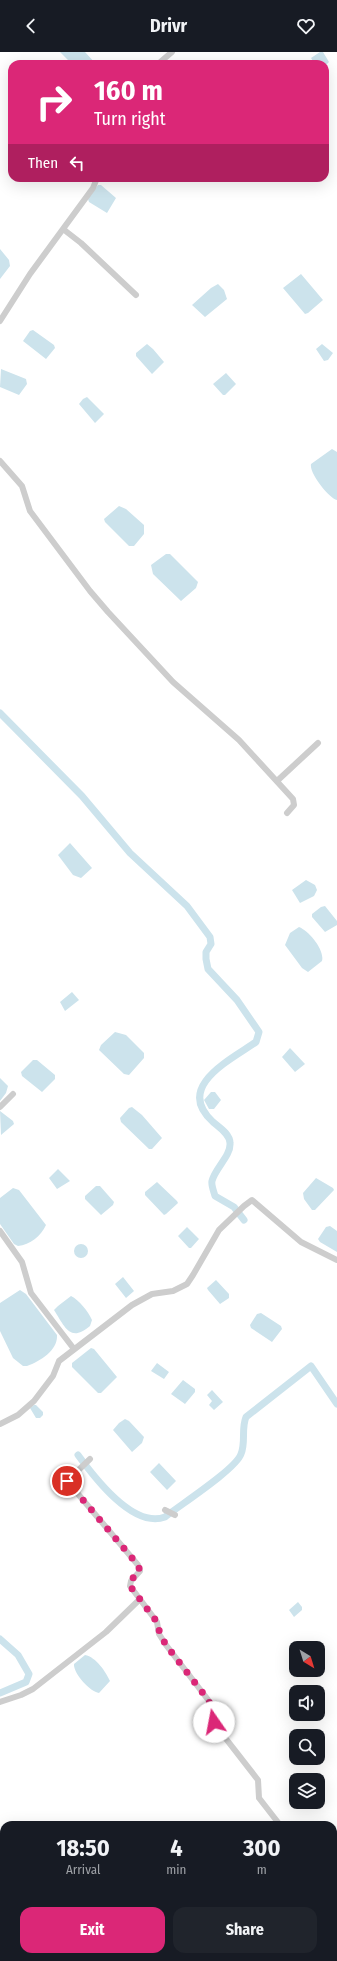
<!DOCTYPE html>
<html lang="en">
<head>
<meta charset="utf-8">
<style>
  body { margin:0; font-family:"Fira Sans Condensed",sans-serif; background:#20242c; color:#f1f3f6; height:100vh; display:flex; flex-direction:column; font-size:15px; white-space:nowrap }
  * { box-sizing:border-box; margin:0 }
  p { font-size:13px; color:#9ea1a6 }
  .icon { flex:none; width:22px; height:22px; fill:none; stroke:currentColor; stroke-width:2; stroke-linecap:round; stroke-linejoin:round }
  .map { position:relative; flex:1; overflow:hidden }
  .sheet { position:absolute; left:0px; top:1769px; width:337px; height:140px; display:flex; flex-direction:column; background:#171b24; border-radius:12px 12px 0 0; box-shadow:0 4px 16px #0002 }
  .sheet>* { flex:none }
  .banner { position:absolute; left:8px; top:8px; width:321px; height:122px; border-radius:12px; box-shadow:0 4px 16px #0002; background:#db2777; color:#fff; overflow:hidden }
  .needle { width:26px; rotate:142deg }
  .controls { position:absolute; left:289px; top:1589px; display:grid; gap:8px }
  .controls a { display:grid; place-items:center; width:36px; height:36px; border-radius:8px; background:#171b24; box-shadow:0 4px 16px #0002; font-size:20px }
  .pin { position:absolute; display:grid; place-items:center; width:34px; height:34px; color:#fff; margin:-17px; border:2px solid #fff; border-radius:50%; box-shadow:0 1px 4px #0007 }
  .me { position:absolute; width:44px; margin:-22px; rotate:348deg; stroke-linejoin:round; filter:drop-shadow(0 0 3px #0008) }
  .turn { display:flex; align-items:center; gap:14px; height:84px; padding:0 20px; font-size:18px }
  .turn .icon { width:52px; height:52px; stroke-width:2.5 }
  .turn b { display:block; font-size:28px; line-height:34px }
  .then { display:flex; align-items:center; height:38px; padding:0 20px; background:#0003; gap:8px; font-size:15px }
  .eta { display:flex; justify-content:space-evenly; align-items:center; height:68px; text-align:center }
  .eta b { font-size:24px; font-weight:700; line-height:28px }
  .cta { display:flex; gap:8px; margin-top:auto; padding:8px 20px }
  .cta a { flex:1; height:46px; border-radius:12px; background:#db2777; color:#fff; font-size:16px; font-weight:700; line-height:46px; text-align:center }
  .cta a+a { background:#20242c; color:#f1f3f6 }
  header { display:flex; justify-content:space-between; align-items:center; height:52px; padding:0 20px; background:#171b24; font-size:18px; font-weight:700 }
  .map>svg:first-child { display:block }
</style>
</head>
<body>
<header><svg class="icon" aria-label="back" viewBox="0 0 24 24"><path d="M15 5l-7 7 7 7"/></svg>Drivr<svg class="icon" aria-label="heart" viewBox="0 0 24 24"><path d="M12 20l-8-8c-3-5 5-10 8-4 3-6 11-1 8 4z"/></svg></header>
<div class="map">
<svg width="337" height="1909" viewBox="0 0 337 1909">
  <rect width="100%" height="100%" fill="#fff"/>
  <path fill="#cce3ec" d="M60,0h25l11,12h-24z
    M320,0h3l6,10 -4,4v-2h-10l-4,-6z
    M98,133h3l15,13 -9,15 -18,-11 -1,-3z
    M0,197l9,11 1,6 -10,13z
    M301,222l22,26 -15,13 -3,1 -22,-26z
    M218,232l6,6 3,9 -22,18 -13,-12 19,-17z
    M33,278l21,15 1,3 -9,11 -23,-18 7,-10z
    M147,292l6,5 11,13 -12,12 -16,-18v-3z
    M322,292l11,9 -5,7 -4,1 -8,-12z
    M1,317l25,10 1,5 -8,11 -19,-8z
    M226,321l10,11 -11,11h-2l-10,-11z
    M87,345l17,17 -9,9 -16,-19 4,-5z
    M332,397l5,3v48c-8,-2 -28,-27 -26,-36z
    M119,454l7,3 18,16v9l-10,12h-5l-24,-24 -1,-3z
    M166,502h4l28,28 -2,6 -15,13 -28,-27 -2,-9z
    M70,791l22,25 -11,10 -8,-3 -15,-20z
    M306,828l9,5 2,5 -3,6 -14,7 -8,-13z
    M325,854l12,15v4l-12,7 -13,-15v-3l9,-7z
    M299,875c10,4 26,23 23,34l-14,11 -6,-4 -17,-23 5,-12z
    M72,940l7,8 -14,11 -5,-9z
    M115,980l11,3 18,18v5l-15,17 -5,-1 -25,-24 2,-5z
    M290,996l15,16 -10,8 -13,-15z
    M33,1008h4l18,15v4l-13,13 -20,-16 -1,-4z
    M0,1026l8,8 -2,7 -6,8z
    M211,1040h4l6,8 -7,9h-5l-5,-9z
    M132,1055l10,8 20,23 -10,11h-3l-28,-27 -1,-4 9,-10z
    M0,1059l13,10 1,3 -13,11z
    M58,1117l12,12 -13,8 -8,-11z
    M316,1126l17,10 1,2 -19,20h-3l-8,-11 -1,-6z
    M157,1130l20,19 1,2 -12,11 -2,1 -19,-20v-3z
    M96,1134h4l14,16 -1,3 -12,10 -16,-16v-3z
    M13,1136l6,2 27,35c-5,11 -16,20 -28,21l-4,-2 -14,-20v-26z
    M330,1174l7,5v21l-17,-10 -2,-3 8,-12z
    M187,1175l12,12 -8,9h-2l-11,-12z
    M74 1199a7 7 0 1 1 14 0a7 7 0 1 1-14 0Z
    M123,1225l11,14 -8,7 -11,-14z
    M216,1228l13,14v4l-9,6 -12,-14 -1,-2z
    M20,1238l6,4 31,41c1,15 -16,26 -30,31h-4l-10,-8 -13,-27v-28z
    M71,1244c8,4 17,15 21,24l-2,6c-20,17 -25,1 -36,-16l4,-4z
    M261,1261l20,13 1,3 -10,13 -21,-14 -1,-3 7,-11z
    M91,1296l3,1 23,28 -16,16h-3l-26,-26v-4z
    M157,1311l12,9 -5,7 -13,-8z
    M183,1328l12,9v3l-10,12 -14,-10z
    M212,1338l11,12 -9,8 -5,-5 3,-4 -5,-6z
    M34,1353h2l7,7v3l-3,3h-4l-6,-10z
    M125,1367l4,2 15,16 -2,6 -10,9 -19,-22 6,-7z
    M159,1411l17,18 -9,9 -17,-18z
    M298,1550l4,5v3l-8,7 -5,-7z
    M85,1603c11,2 21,17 25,26l-11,12c-9,-1 -26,-20 -25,-29z
    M335,1854l2,2v32l-4,-5v-27z"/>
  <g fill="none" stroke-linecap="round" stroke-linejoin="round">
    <path stroke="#cce3ec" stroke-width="7" d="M0,661l82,83 48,57 57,53 23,31 1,7 -5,8v7l2,10 29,31 22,32 -3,10c-26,18 -82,45 -43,80 6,5 17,12 17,21 1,13 -15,25 -18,38 -1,4 2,11 3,15l19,11 10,13
      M78,1403c16,22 55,74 87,62 15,-12 71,-48 76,-63 5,-12 0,-25 5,-37l65,-51 26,38
      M0,1587l18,16 11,19 -3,8 -26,11"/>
    <path stroke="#cdcdcd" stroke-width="6" d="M158,12l14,-12
      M63,177l18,14 55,52
      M0,269l30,-47 63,-86 4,-10
      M0,409l22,25 8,25 60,80 18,21 65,70 66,58 54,59 1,6 -7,8
      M277,729l41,-38
      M0,1055l13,-13
      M0,1179l22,31 9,31 43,56
      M0,1372l18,-9 16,-14 19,-25 6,-15 73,-56 20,-11 21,-3 14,-7 6,-9 26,-45 25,-24 8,-6 49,42 36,18
      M90,1407l-23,22 71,84 2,6 -9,10 -1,5 27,36 2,12 7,11 43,56 7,25 42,54 1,18 21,27
      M165,1458l10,5
      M0,1650l21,-7 12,-6 73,-57 33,-32
      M333,1835l4,8"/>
  </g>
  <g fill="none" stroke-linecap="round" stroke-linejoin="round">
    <path stroke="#db2777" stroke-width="7" stroke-dasharray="0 12.6" d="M67,1429l71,84 2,6 -9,9 -1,6 27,36 3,12 6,11 43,56 5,21"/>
  </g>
</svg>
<div class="controls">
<a><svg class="needle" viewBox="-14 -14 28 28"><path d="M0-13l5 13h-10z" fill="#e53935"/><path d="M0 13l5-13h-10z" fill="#9ea1a6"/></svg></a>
<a><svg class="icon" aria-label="sound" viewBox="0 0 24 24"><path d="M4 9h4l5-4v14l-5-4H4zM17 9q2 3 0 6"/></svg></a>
<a><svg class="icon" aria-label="search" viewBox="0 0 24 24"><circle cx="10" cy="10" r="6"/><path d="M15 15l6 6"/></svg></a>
<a><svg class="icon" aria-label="layers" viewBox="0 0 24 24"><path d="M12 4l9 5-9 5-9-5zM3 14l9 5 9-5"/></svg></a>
</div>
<div class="pin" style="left:67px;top:1429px;background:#d93025"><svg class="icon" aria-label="arrive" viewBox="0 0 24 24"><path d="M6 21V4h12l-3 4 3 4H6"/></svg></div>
<svg class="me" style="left:214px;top:1670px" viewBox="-20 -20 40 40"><circle r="19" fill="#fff"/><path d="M0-13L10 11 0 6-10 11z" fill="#db2777"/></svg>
<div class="banner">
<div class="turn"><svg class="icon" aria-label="right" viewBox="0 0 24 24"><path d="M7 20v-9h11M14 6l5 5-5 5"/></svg><div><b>160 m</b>Turn right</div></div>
<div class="then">Then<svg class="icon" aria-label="left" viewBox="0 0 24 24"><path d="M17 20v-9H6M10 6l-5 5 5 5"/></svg></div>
</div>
<section class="sheet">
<div class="eta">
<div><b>18:50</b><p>Arrival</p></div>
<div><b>4</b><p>min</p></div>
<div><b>300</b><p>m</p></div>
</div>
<div class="cta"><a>Exit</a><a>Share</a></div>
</section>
</div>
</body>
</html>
